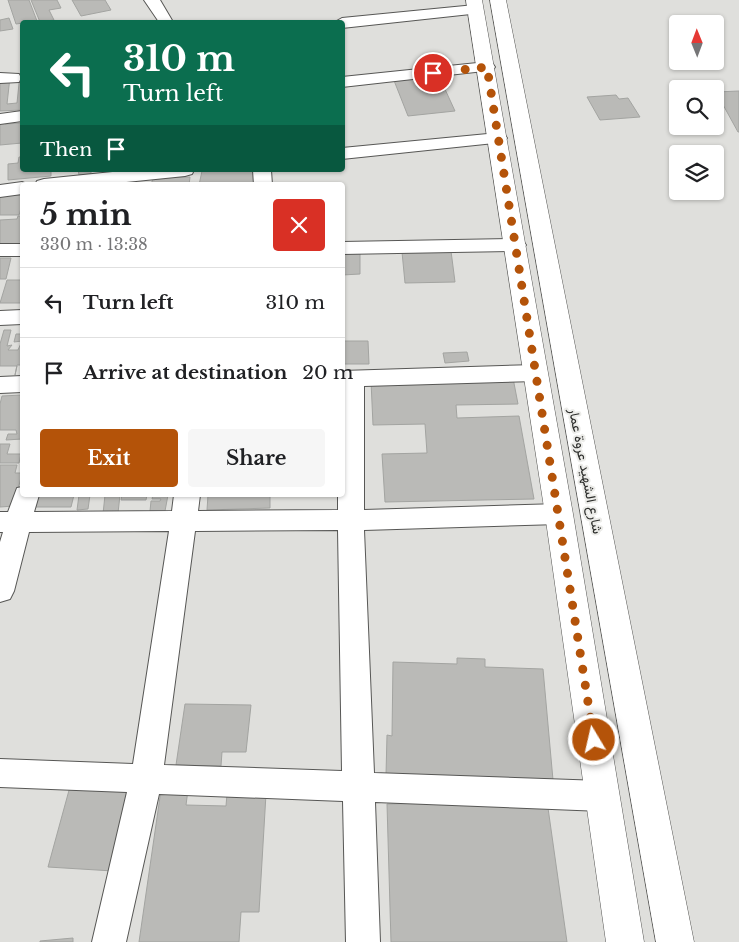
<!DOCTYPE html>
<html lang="en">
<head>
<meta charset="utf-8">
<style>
  body { margin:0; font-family:"Libre Baskerville",Vazirmatn,serif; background:#f6f6f6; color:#202124; height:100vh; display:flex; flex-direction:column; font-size:19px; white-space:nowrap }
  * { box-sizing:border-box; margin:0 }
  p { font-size:16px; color:#757577 }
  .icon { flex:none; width:28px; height:28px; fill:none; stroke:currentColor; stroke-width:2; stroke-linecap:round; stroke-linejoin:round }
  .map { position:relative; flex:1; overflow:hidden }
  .panel { position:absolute; left:20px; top:182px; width:325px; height:315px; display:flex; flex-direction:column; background:#fff; border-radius:5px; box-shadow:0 1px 4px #0004 }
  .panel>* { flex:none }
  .hud { position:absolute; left:20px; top:20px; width:325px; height:152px; border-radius:5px; box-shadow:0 1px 4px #0004; background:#0b6e4f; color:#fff; overflow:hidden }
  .needle { width:32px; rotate:359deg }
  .tools { position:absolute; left:669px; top:15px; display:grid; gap:10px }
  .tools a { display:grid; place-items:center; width:55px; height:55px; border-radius:5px; background:#fff; box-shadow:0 1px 4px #0004; font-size:25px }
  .pin { position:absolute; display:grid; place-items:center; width:42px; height:42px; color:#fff; margin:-21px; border:2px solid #fff; border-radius:50%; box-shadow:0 1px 5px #0007 }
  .me { position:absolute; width:55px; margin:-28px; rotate:351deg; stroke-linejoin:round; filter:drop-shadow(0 0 4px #0008) }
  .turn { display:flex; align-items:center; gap:18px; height:105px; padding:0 20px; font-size:22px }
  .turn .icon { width:65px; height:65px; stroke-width:2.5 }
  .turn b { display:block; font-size:35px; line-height:42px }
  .then { display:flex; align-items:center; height:48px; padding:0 20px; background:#0003; gap:10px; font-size:19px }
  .round { display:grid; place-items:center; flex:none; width:52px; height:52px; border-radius:5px; background:#f6f6f6 }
  .head { display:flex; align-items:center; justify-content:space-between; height:85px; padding:0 20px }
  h1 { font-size:30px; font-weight:700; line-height:38px }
  .primary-button { display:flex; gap:10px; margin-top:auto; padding:10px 20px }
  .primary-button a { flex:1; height:58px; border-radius:5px; background:#b45309; color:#fff; font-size:20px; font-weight:700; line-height:58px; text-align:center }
  .primary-button a+a { background:#f6f6f6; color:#202124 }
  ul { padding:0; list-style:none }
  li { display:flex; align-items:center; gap:15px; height:70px; padding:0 20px; border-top:1px solid #e0e0e0 }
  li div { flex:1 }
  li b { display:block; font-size:19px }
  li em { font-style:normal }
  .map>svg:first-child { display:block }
</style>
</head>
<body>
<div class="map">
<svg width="739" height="942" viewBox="0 0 739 942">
  <rect width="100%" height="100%" fill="#dfdfdc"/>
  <path fill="#babab7" stroke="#a3a4a1" d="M8,0h21l8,21 -21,3z
    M31,0h26l4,8 -12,2 5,10 -14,2z
    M72,0h33l6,10 -30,6z
    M9,18l4,11 -13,2v-11z
    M20,74h2v36l-22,1v-33l10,-1 -3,27 10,-1z
    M438,74l17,37 -47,5 -15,-38z
    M739,91v41h-1l-22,-40z
    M616,95l3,4 9,-1 12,19 -40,3 -13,-23z
    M0,119h5v5l17,-1v20l-22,2z
    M19,157h3v13h29v6l-43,4v-16l10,-1z
    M78,170h13v4l-12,1z
    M202,171h58l-2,14h-59z
    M190,177l-1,8h-38l2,-7z
    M0,195h22v10l-3,10h-19z
    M18,216h4v31l-22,1v-28l17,-1z
    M451,251l4,31 -50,1 -3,-31z
    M360,253v21l-18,1v-21z
    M0,258h11l-5,21h-6z
    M7,280h15v23h-22z
    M4,330h7l-4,16 5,-1 -4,5h10l4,-9 -8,1 2,-8h6v31h-5l-2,10 2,-9h-17v-22z
    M342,341h26l1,23h-27z
    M467,352l2,9 -24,2 -2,-10z
    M513,378l5,26 -62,1 1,13 62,-2 15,83 -149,3 -3,-48 45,-1 -2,-29 -52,1 -2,-44z
    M22,395v44l-16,1 2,-6h9l-1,-4h-16v-26l2,-8z
    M0,444h10l-3,10h14l-2,9h-19z
    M0,465h17l-2,8h7l-8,33 -14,1z
    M37,495h37l-3,12h-37z
    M79,495h11l-2,14 -11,1z
    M105,495h15l-2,18 -15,1z
    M122,495h25l-1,5h-25z
    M153,495h15l-3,16h-15l1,-10h9l1,-2h-9z
    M208,495h62v13l-63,2z
    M457,658l28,1v8l58,2 10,111 -167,-5 1,-40 5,1 1,-74 64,2z
    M185,704l66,1 -5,47h-24l-1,14 -45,-1z
    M74,772l76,4 -37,95 -65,-4z
    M161,790h27l-2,15 40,1 1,-12h39l-7,118h-18l-2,30h-100z
    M547,801l20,141h-176l-4,-138z
    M73,938v4h-33v-1z"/>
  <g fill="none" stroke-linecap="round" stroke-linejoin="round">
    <defs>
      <path id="street" d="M144,0h16l13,22h-14z
        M475,5l5,2 3,3 -3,3 -138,15v-6h-7l7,-4z
        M487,62l6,2 2,3 -2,3 -151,17v-10z
        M0,73l19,1 2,4 -2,4 -19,1z
        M22,111v10l-22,3v-10z
        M498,133l6,1 3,4 -3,4 -162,17v-11z
        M132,170h62l-2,4 -7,2 -88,9h-62l2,-4 7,-2z
        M253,170h18l1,15h-18z
        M22,182l7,3h-7v9l-22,3v-12z
        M516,239l7,2 3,4 -3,4 -7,2 -174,3v-12z
        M0,244h22v12h-22z
        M22,310v14l-22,1v-14z
        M536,365l8,3 3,5 -3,5 -8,3 -172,5v124l195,-6 9,3 4,7 -4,7 -9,3 -195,6 10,243 228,8 11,4 5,11 -5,11 -11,4 -227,-9 5,140h-34l-3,-141 -184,-7 -33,148h-34l35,-150 -127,-5v-28l133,5 36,-233 -140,1 -15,59 -4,8 -10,3v-60l3,-10h-3v-20h8l9,-24 5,-1v8h17l-5,17 138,-1 2,-16h26l-2,16 140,-1v-15h4v-124zM338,530l4,241 -178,-6 31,-234z
        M22,376v16l-22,1v-16z"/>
      <path id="secondary" d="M466,0h16l91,514 71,428h-38l-61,-428z
        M490,0h16l188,942h-38z"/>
    </defs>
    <use href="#street" stroke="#575755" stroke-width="2"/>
    <use href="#secondary" stroke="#575755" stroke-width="1"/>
    <use href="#street" fill="#fff" fill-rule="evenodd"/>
    <use href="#secondary" fill="#fff" fill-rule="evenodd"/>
  </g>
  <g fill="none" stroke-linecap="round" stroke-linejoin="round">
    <path stroke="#b45309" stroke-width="9" stroke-dasharray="0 16.2" d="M433,73l54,-6 107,673"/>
  </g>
  <g text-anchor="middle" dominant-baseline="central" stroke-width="4" stroke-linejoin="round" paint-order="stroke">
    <g font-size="14" fill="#2d2e2c" stroke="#ecece9">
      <text transform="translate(586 471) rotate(79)">شارع الشهيد عروة عمار</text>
    </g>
  </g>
</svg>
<div class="tools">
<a><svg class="needle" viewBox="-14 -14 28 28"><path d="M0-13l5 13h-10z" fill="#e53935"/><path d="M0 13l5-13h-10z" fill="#757577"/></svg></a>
<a><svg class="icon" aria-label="search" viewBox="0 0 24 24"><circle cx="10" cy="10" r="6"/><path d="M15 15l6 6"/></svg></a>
<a><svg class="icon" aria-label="layers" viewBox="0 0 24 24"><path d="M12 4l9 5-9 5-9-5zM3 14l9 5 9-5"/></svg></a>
</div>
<div class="pin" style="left:433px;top:73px;background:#d93025"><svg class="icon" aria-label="arrive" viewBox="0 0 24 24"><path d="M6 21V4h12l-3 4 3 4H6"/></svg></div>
<svg class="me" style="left:594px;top:740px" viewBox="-20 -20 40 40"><circle r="17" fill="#b45309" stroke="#fff" stroke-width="3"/><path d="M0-11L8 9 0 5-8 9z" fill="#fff"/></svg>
<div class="hud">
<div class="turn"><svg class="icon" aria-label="left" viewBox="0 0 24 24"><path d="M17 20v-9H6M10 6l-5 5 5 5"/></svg><div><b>310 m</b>Turn left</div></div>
<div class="then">Then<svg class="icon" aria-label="arrive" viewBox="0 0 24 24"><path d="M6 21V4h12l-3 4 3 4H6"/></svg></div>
</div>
<section class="panel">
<div class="head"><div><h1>5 min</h1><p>330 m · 13:38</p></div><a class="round" style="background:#d93025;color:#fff"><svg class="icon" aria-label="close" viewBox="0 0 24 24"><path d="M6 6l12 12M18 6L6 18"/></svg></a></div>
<ul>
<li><svg class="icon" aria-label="left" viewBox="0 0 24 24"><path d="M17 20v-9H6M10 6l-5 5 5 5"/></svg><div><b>Turn left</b></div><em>310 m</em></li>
<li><svg class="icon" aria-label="arrive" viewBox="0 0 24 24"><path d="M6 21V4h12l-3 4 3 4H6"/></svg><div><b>Arrive at destination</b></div><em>20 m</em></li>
</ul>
<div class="primary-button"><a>Exit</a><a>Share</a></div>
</section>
</div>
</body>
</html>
